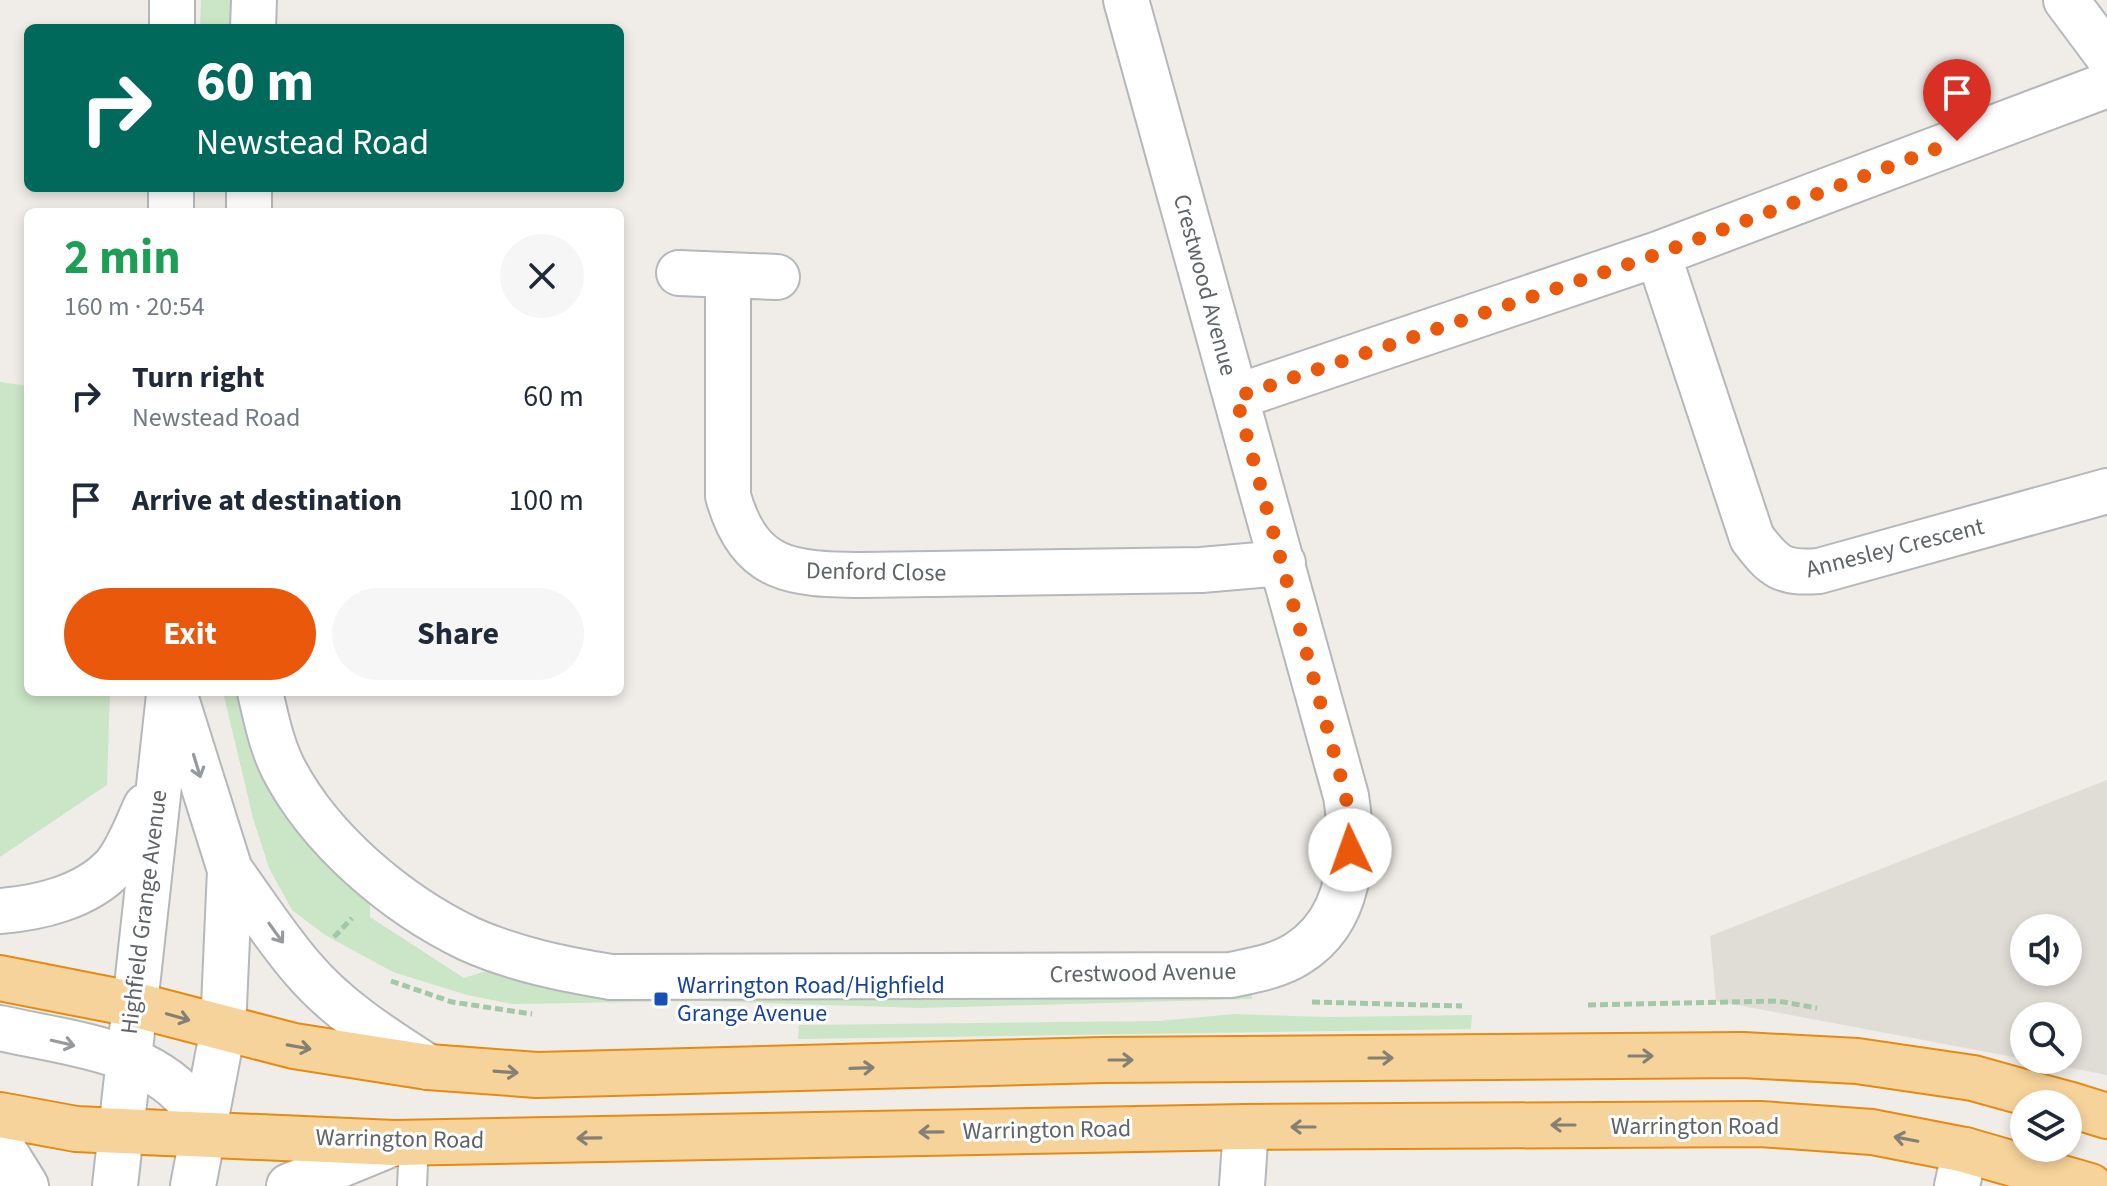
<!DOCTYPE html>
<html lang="en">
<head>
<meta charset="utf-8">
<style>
  body { margin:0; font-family:"Source Sans 3",sans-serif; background:#f6f6f7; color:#1f2937; height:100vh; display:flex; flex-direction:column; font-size:30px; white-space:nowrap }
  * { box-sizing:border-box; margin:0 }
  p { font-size:26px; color:#747a83 }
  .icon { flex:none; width:44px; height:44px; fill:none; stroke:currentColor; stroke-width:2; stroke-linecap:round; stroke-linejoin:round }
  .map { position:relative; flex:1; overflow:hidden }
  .sheet { position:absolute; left:24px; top:208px; width:600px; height:488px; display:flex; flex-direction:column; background:#fff; border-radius:12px; box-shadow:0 4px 12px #0003 }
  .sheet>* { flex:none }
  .top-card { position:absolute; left:24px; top:24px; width:600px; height:168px; border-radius:12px; box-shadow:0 4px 12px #0003; background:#00695c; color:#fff; overflow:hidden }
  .controls { position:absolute; left:2010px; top:914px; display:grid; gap:16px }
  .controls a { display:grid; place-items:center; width:72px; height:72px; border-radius:50%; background:#fff; box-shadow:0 4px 12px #0003; font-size:40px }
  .pin { position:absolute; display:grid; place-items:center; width:68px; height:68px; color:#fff; margin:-82px -34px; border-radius:50% 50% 50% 0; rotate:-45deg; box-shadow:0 0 8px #0007 }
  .pin .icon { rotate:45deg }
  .me { position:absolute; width:88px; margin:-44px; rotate:357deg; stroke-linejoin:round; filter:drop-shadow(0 0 6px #0008) }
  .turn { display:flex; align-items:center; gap:28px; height:168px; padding:0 40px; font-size:36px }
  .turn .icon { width:104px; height:104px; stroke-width:2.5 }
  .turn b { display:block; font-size:56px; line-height:68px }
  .round { display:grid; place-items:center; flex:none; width:84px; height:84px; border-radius:42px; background:#f6f6f7 }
  .headline { display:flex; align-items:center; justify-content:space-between; height:136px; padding:0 40px }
  h1 { font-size:48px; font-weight:700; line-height:60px; color:#1e9e55 }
  .primary-button { display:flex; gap:16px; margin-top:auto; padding:16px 40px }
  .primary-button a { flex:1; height:92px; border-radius:48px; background:#ea580c; color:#fff; font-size:32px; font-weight:700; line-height:92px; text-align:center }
  .primary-button a+a { background:#f6f6f7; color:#1f2937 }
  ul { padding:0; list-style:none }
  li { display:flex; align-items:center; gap:24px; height:104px; padding:0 40px }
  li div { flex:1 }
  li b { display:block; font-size:30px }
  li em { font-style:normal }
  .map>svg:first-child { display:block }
</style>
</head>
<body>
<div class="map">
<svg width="2107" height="1186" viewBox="0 0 2107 1186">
  <rect width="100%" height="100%" fill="#f0ede8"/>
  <path fill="#e0ddd6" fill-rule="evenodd" d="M2107,780v295l-78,-15h39v-44h-44v43l-308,-58 -6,-65zM2024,928h44v44h-44z"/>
  <path fill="#cbe5c7" d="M201,0h35l-1,28h-35z
    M0,382l28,4v306h82l-3,93 -107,72z
    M223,692h17l130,202v23l94,61 25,-8 763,21v8l-331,9 -222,-7 -186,3 -46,-9 -74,-23 -68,-37 -33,-25 -23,-42 -16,-50z
    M1234,1014l94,3 144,-2 -1,14 -673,10 1,-14 360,-4z"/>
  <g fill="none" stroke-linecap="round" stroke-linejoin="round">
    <defs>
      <path id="lane" d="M412,1186l2,-43"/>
      <path id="street" d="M2066,0l41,55
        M253,28l1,-28
        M249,212v-24
        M1658,254l94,284c22,29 30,36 67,33l288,-80
        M679,273l98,4
        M728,276v220c22,77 64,78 134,79l339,-5 82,-7
        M1236,397l422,-143 449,-169
        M260,692c6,25 11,52 23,76 37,72 113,136 186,171 45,20 93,30 142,38l620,-2c23,-5 47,-9 66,-21 55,-34 58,-101 49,-158l-220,-796
        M1242,1186l4,-59
        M1957,1186l8,-36"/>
      <path id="secondary" d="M172,28v-28
        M171,212v-24
        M174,692l56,178 -7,159 -30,157
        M230,870c24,33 46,68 73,99 35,41 80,69 125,98
        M0,911c39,-3 86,-14 114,-44 14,-16 23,-42 32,-61
        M0,1028c64,15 143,20 188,72 8,9 12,23 16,34
        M0,1144l26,42
        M115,1186l54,-491
        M289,1186l105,-43"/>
      <path id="highway" d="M0,978l132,26 162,42 134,21 109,8 566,-15 640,-5 114,6 116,17 94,26
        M2068,1104l39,12
        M0,1115l76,14 318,14 852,-16 514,-3 112,8 93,18 125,36"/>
    </defs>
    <use href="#lane" stroke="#b5b8bb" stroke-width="32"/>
    <use href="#street" stroke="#b5b8bb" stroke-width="48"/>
    <use href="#secondary" stroke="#b4b8bb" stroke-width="48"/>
    <use href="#highway" stroke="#e78a11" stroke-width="48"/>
    <path stroke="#a2c8a8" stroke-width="5" stroke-dasharray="8 4" stroke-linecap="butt" d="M334,937l18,-19
      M391,981l61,21 80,12
      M1312,1002l150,4
      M1588,1005l190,-4 39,7"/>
    <use href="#lane" stroke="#fff" stroke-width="28"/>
    <use href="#street" stroke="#fff" stroke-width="44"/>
    <use href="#secondary" stroke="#fff" stroke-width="44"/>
    <use href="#highway" stroke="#f6d39a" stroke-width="44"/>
  </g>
  <defs><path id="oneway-shaft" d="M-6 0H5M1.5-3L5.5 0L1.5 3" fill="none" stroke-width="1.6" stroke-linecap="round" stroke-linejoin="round" transform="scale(2)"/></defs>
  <g stroke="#979a9c">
    <use href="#oneway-shaft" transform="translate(197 766) rotate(73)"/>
    <use href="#oneway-shaft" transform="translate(276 933) rotate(54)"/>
    <use href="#oneway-shaft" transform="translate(63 1043) rotate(13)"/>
  </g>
  <g stroke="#858074">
    <use href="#oneway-shaft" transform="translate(178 1017) rotate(16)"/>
    <use href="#oneway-shaft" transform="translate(299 1047) rotate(10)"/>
    <use href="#oneway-shaft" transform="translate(1641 1056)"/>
    <use href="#oneway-shaft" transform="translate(1381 1058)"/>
    <use href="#oneway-shaft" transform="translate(1121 1060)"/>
    <use href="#oneway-shaft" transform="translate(862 1068) rotate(-2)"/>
    <use href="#oneway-shaft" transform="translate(506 1072) rotate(4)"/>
    <use href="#oneway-shaft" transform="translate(1563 1125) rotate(180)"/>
    <use href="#oneway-shaft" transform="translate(1303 1127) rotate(180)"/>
    <use href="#oneway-shaft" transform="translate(931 1132) rotate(179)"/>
    <use href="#oneway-shaft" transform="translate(589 1138) rotate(179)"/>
    <use href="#oneway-shaft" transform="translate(1906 1139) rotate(-169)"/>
  </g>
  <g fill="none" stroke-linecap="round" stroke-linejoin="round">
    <path stroke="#ea580c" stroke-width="14" stroke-dasharray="0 25.2" d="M1350,850l-4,-54 -110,-399 422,-143 299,-113"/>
  </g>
  <rect fill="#1a4fb4" stroke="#fff" stroke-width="3" x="653" y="991" width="16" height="16" rx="4"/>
  <g text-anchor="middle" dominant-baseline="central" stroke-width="6" stroke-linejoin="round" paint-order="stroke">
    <g font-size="24" fill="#5f6467" stroke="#fff">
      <text transform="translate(1205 285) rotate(75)">Crestwood Avenue</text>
      <text transform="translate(1895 548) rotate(-14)">Annesley Crescent</text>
      <text transform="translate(876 572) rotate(1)">Denford Close</text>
      <text transform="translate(144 912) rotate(-83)">Highfield Grange Avenue</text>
      <text transform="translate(1143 973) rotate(-1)">Crestwood Avenue</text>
      <text x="1695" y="1126">Warrington Road</text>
      <text transform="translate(1047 1130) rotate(-1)">Warrington Road</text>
      <text transform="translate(400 1139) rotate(1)">Warrington Road</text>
    </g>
    <g font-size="24" fill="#164399" stroke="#fff" text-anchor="start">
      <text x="677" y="985">Warrington Road/Highfield<tspan x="677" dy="28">Grange Avenue</tspan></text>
    </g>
  </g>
</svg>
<div class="controls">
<a><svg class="icon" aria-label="sound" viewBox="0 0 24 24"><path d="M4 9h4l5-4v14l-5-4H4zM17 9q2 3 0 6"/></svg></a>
<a><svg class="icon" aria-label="search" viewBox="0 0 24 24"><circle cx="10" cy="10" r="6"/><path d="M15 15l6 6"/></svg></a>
<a><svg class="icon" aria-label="layers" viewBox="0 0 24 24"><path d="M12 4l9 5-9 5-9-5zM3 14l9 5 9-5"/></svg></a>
</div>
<div class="pin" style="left:1957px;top:141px;background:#d93025"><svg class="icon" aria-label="arrive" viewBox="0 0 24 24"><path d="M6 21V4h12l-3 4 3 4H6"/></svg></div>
<svg class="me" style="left:1350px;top:850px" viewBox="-20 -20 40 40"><circle r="19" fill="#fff"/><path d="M0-13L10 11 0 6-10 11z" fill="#ea580c"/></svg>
<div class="top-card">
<div class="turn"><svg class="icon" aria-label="right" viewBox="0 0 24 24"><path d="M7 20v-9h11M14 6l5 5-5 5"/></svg><div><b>60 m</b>Newstead Road</div></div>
</div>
<section class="sheet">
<div class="headline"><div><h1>2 min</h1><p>160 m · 20:54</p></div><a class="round"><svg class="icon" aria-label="close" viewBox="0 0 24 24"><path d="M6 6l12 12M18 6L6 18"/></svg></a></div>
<ul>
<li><svg class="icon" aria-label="right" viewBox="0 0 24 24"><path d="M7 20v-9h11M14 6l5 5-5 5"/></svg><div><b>Turn right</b><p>Newstead Road</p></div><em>60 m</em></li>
<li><svg class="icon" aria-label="arrive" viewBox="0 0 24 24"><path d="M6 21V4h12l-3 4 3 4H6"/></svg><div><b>Arrive at destination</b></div><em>100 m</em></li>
</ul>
<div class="primary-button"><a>Exit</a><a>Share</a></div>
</section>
</div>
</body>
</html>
